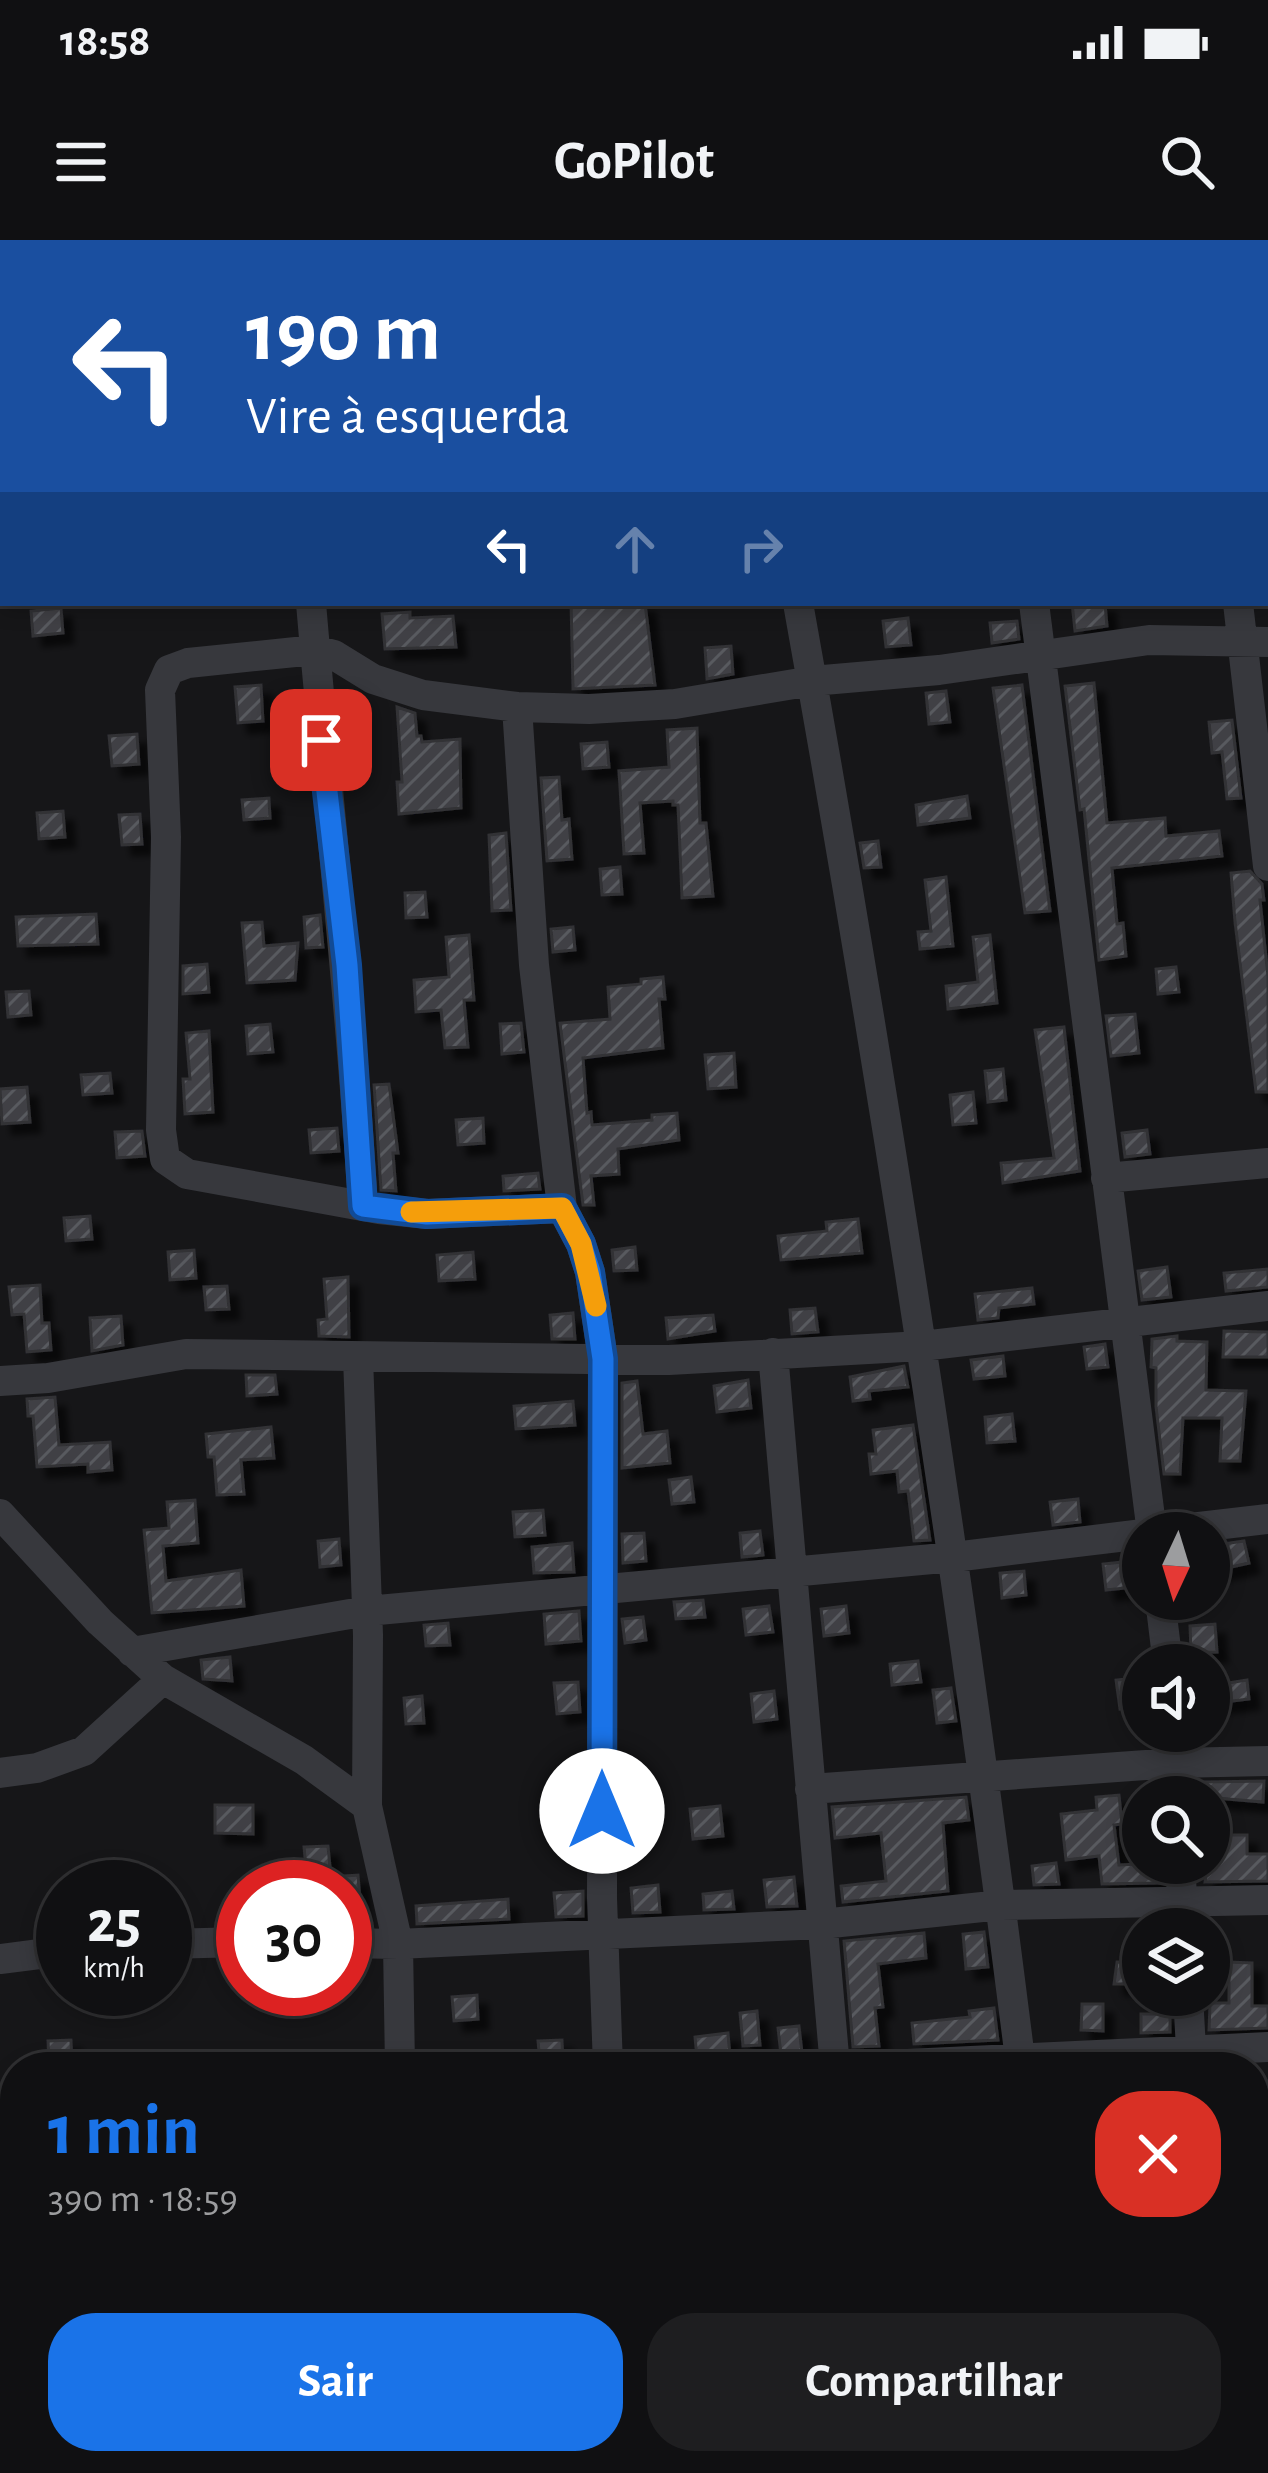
<!DOCTYPE html>
<html lang="pt">
<head>
<meta charset="utf-8">
<style>
  body { margin:0; font-family:"Alegreya Sans",sans-serif; background:#1e1e20; color:#f1f3f6; height:100vh; display:flex; flex-direction:column; font-size:45px; white-space:nowrap }
  * { box-sizing:border-box; margin:0 }
  p { font-size:39px; color:#9c9d9f }
  .icon { flex:none; width:66px; height:66px; fill:none; stroke:currentColor; stroke-width:2; stroke-linecap:round; stroke-linejoin:round }
  .map { position:relative; flex:1; overflow:hidden }
  .sheet { position:absolute; left:0px; top:1812px; width:1269px; height:423px; display:flex; flex-direction:column; background:#101012; border-radius:48px 48px 0 0; box-shadow:0 6px 18px #0003,0 0 0 3px #303032 }
  .sheet>* { flex:none }
  .hud { position:absolute; left:0px; top:0px; width:1269px; height:366px; box-shadow:0 6px 18px #0003,0 0 0 3px #303032; background:#1a4fa0; color:#fff; overflow:hidden }
  .needle { width:78px; rotate:184deg }
  .controls { position:absolute; left:1122px; top:1272px; display:grid; gap:24px }
  .controls a { display:grid; place-items:center; width:108px; height:108px; border-radius:50%; background:#101012; box-shadow:0 6px 18px #0003,0 0 0 3px #303032; font-size:60px }
  .speed { position:absolute; left:36px; top:1620px; display:flex; gap:24px; font-size:60px; font-weight:700; text-align:center }
  .speed>* { display:grid; place-content:center; width:156px; height:156px; border-radius:50%; background:#101012; box-shadow:0 6px 18px #0003,0 0 0 3px #303032; line-height:1 }
  .speed small { font-size:30px; font-weight:400 }
  .speed .limit { border:18px solid #d22; background:#fff; color:#111 }
  .pin { position:absolute; display:grid; place-items:center; width:102px; height:102px; color:#fff; margin:-51px; border-radius:24px; box-shadow:0 6px 18px #0006 }
  .me { position:absolute; width:132px; margin:-66px; rotate:0deg; stroke-linejoin:round; filter:drop-shadow(0 0 9px #0008) }
  .turn { display:flex; align-items:center; gap:42px; height:252px; padding:0 48px; font-size:54px }
  .turn .icon { width:156px; height:156px; stroke-width:2.5 }
  .turn b { display:block; font-size:84px; line-height:102px }
  .lanes { display:flex; align-items:center; height:114px; padding:0 48px; background:#0003; justify-content:center; gap:60px; direction:ltr }
  .lanes .off { opacity:.35 }
  .round { display:grid; place-items:center; flex:none; width:126px; height:126px; border-radius:48px; background:#1e1e20 }
  .headline { display:flex; align-items:center; justify-content:space-between; height:204px; padding:0 48px }
  h1 { font-size:72px; font-weight:700; line-height:90px; color:#1a73e8 }
  .action { display:flex; gap:24px; margin-top:auto; padding:24px 48px }
  .action a { flex:1; height:138px; border-radius:48px; background:#1a73e8; color:#fff; font-size:48px; font-weight:700; line-height:138px; text-align:center }
  .action a+a { background:#1e1e20; color:#f1f3f6 }
  .status { display:flex; justify-content:space-between; align-items:center; height:84px; padding:0 60px; background:#101012; direction:ltr }
  .status svg { height:33px; fill:currentColor }
  header { display:flex; justify-content:space-between; align-items:center; height:156px; padding:0 48px; background:#101012; font-size:54px; font-weight:700 }
  .map>svg:first-child { display:block }
</style>
</head>
<body>
<div class="status"><b>18:58</b><svg viewBox="0 0 49 12"><path d="M0 12V9h3v3zM5 12V6h3v6zM10 12V3h3v9zM15 12V0h3v12zM26 1h20v11H26zM47 4h2v5h-2z"/></svg></div>
<header><svg class="icon" aria-label="menu" viewBox="0 0 24 24"><path d="M4 6h16M4 12h16M4 18h16"/></svg>GoPilot<svg class="icon" aria-label="search" viewBox="0 0 24 24"><circle cx="10" cy="10" r="6"/><path d="M15 15l6 6"/></svg></header>
<div class="map">
<svg width="1268" height="2233" viewBox="0 0 1268 2233">
  <defs>
    <pattern id="building-hatch" width="6" height="6" patternUnits="userSpaceOnUse" patternTransform="scale(3)"><rect width="6" height="6" fill="#404145"/><path d="M-1 1l2-2M0 6l6-6M5 7l2-2" fill="none" stroke="#595a5e"/></pattern>
    <filter id="shadow"><feDropShadow dx="10" dy="10" stdDeviation="3" flood-color="#0009"/></filter>
  </defs>
  <rect width="100%" height="100%" fill="#161618"/>
  <path fill="url(#building-hatch)" stroke="#303034" stroke-width="3" filter="url(#shadow)" d="M571,363h74l10,82 -82,4z
    M1072,363h33l2,23 -32,5z
    M61,368l2,25 -30,3 -2,-25z
    M410,372v6l43,-2 3,31 -71,2 -3,-35z
    M908,378l3,27 -25,2 -3,-26z
    M1017,381l2,18 -27,4 -2,-20z
    M731,406l2,28 -26,5 -2,-31z
    M1094,443l13,140 58,-5 1,18 53,-5 3,25 -110,12 5,56 6,-1 3,33 -27,4 -15,-151 -4,1 -15,-124z
    M261,445l2,36 -25,2 -3,-36z
    M1022,445l28,226 -25,2 -32,-225z
    M946,451l4,31 -21,2 -3,-31z
    M397,467l18,6 2,23h4l1,6 38,-3 1,69 -62,6 -2,-32h5z
    M1232,480l9,78 -14,1 -5,-47 -10,1 -3,-31z
    M697,488l3,95h6l7,73 -31,2 -4,-93h-5v-4l-33,2 4,50 -20,1 -5,-83 50,-4 -2,-37z
    M137,494l2,30 -27,2 -3,-30z
    M607,502l2,25 -26,2 -2,-25z
    M559,537l3,43 7,-1 3,40 -25,2 -6,-83z
    M967,556l3,22 -52,7 -2,-20z
    M269,558l1,20 -26,2 -2,-20z
    M63,571l2,26 -26,2 -2,-26z
    M140,574l2,30 -20,1 -3,-30z
    M506,593l5,77 -19,1 -3,-76z
    M878,601l3,26 -17,1 -4,-25z
    M620,627l2,27 -20,1 -2,-26z
    M1250,631l12,13 2,16h-4l8,76v116h-12l-21,-170 -4,-49z
    M946,637l7,69 -33,3 -2,-17 13,-1 -6,-51z
    M425,652l2,25 -21,1 -1,-25z
    M96,674l2,30 -80,2 -2,-29z
    M320,675l3,32 -17,1 -2,-31z
    M262,682l2,24 34,-3 -3,37 -48,3 -5,-60z
    M573,687l2,23 -22,2 -2,-23z
    M469,695l5,65h-10l4,47 -23,1 -4,-38 -25,2 -2,-32 35,-3 -3,-40z
    M990,695l7,68 -49,6 -2,-23 32,-4 -5,-45z
    M207,724l2,28 -26,2v-28z
    M1176,727l3,25 -21,2 -2,-25z
    M663,737l2,22h-6l4,49 -80,10 4,55 4,-1 1,13 60,-5v-5l25,-2 2,27 -61,9 1,25 -28,2 3,29h-11l-23,-182 50,-4 -2,-32 33,-3v-5z
    M29,751l2,24 -23,2 -2,-25z
    M1135,774l4,39 -28,3 -5,-40z
    M521,783l3,29 -22,2 -2,-30z
    M270,784l3,28 -25,2 -2,-28z
    M1064,787l16,144 -77,12 -2,-20 53,-5 -19,-128z
    M209,791l4,81 -28,2 -2,-35h7l-4,-46z
    M734,813l2,34 -28,2 -3,-34z
    M1003,829l3,31 -18,2 -3,-31z
    M110,833l2,20 -29,2 -2,-20z
    M389,844l9,69h-5l3,38 -15,-1 -7,-105z
    M27,847l3,35 -28,2 -2,-35z
    M973,852l3,31 -23,2 -3,-30z
    M483,878l1,25 -26,2 -2,-25z
    M337,888l2,23 -28,2 -2,-23z
    M1147,890l3,24 -25,3 -3,-24z
    M142,891l3,25 -28,2 -2,-26z
    M538,933l2,16 -36,2 -1,-15z
    M90,976l2,23 -26,2 -2,-23z
    M858,979l4,34 -81,7 -3,-24 49,-5 -1,-9z
    M635,1007l2,23 -23,1 -2,-21z
    M194,1010l2,28 -26,2 -2,-28z
    M473,1012l2,27 -36,2 -2,-26z
    M1167,1027l4,30 -29,3 -4,-29z
    M1268,1029v18l-42,4 -2,-18z
    M348,1037l1,60 -30,-1 -1,-16 9,-1 -3,-40z
    M40,1045l2,38h7l2,27 -24,2 -3,-38 -12,1 -3,-28z
    M227,1046l2,23 -23,1 -2,-23z
    M1032,1048l2,16 -35,4 -1,10 -20,2 -3,-26z
    M815,1068l3,24 -26,2 -2,-24z
    M573,1073l2,26h-23l-2,-24z
    M713,1075l2,16 -47,8 -2,-21z
    M121,1076l2,29 -31,6 -2,-33z
    M1224,1091l44,1v25h-45z
    M1177,1096v5l30,1 -1,48 40,1 -6,70h-20l2,-43h-39l-3,56h-16l-8,-67v-39l-5,-1 1,-28z
    M1105,1104l3,23 -21,2 -3,-22z
    M1003,1116l2,20 -31,3 -3,-19z
    M904,1126l4,21 -39,4 1,8 -17,2 -3,-24z
    M246,1135h29l2,19 -30,2z
    M748,1140l3,28 -34,4 -3,-26z
    M637,1141l6,53 24,-3 3,32 -48,5v-85z
    M55,1157l4,48 51,-3 2,28 -24,2v-8l-51,3 -4,-51h-5l-1,-17z
    M573,1161l2,24 -59,4 -2,-23z
    M1012,1174l3,27 -28,2 -2,-26z
    M913,1185l17,115 -16,1 -6,-50 -9,1 -2,-21 -26,3 -2,-20h7l-3,-24z
    M271,1187l3,31 -33,2 3,34 -27,1 -3,-38h-6l-2,-23z
    M691,1237l3,25 -22,2 -3,-24z
    M1078,1259l2,23 -27,3 -3,-23z
    M195,1260l3,43 -35,3 3,35 75,-11 3,36 -92,7 -8,-83 25,-2 -2,-26z
    M543,1270l2,25 -30,2 -2,-25z
    M760,1291l3,24 -21,2 -2,-24z
    M644,1293l2,28 -23,2 -1,-29z
    M339,1299l2,26 -21,2 -2,-26z
    M1244,1301l5,22 -40,9v-26z
    M572,1303l2,29 -40,1 -2,-26z
    M1132,1321l3,26 -29,3 -3,-26z
    M1024,1331l2,24 -24,3 -2,-25z
    M703,1360l2,17 -29,2 -2,-17z
    M769,1366l4,26 -27,3 -3,-26z
    M846,1366l3,27 -25,3 -3,-27z
    M579,1371l2,30 -35,3 -2,-30z
    M643,1377l3,23 -21,3 -3,-24z
    M448,1383l2,22 -24,1 -2,-21z
    M1215,1384l2,28 -26,1 -1,-27z
    M230,1417l2,24 -29,-2 -2,-19z
    M918,1421l3,21 -29,3 -2,-21z
    M1138,1438l3,29 -21,2 -4,-29z
    M1247,1440l2,19 -40,5v-18z
    M578,1442l2,30 -23,2 -3,-31z
    M951,1448l5,33 -19,2 -4,-33z
    M774,1451l3,28 -23,3 -3,-28z
    M422,1456l2,27 -18,1 -2,-26z
    M1264,1541l-1,21 -58,-5v-15z
    M1119,1555l3,29 -8,1 5,40 39,-2 2,20 -58,1 -3,-28 -33,4 -5,-46 36,-4 -1,-13z
    M966,1557l3,23 -26,3 5,68 -105,11 -2,-16 45,-5 -5,-48 -46,5 -3,-31z
    M215,1565h38v29l-38,-1z
    M720,1566l3,30 -30,3 -3,-30z
    M1220,1595h27v19h21v27l-63,1 4,-26h11z
    M328,1606l2,21 -24,2 -2,-22z
    M1056,1623l3,21 -25,1 -2,-19z
    M358,1635l4,49h-17v-48z
    M794,1637l3,29 -30,1 -3,-27z
    M658,1645l2,27 -27,1 -2,-25z
    M583,1651v25l-27,1 -2,-24z
    M732,1651l2,18 -30,1 -1,-16z
    M508,1659l1,20 -92,5 -1,-18z
    M984,1692l4,35 -22,2 -3,-35z
    M924,1693l2,25 -48,6 5,43 -8,1 4,38 -26,1 -9,-106z
    M1117,1722h21v22h-24z
    M1229,1722l23,1v43h16v22l-59,2 1,-27h19z
    M477,1755l1,24 -24,2 -2,-24z
    M1082,1764h21v27l-22,-1z
    M994,1768l4,32 -84,4 -2,-21 58,-6 -1,-6z
    M757,1771l3,34 -17,1 -3,-33z
    M1141,1774h29v18l-29,1z
    M799,1786l3,27 -21,2 -3,-27z
    M728,1793l2,23 -33,3 -2,-22z
    M71,1800l1,23 -23,1 -1,-23z
    M562,1800l1,21 -23,2 -2,-22z"/>
  <g fill="none" stroke-linecap="round" stroke-linejoin="round">
    <path stroke="#37383d" stroke-width="30" d="M723,0l1,3
      M997,0v3
      M1197,0l1,3
      M1266,49h2
      M311,363c17,201 40,401 52,603
      M798,363c87,486 162,974 223,1464
      M1034,363l118,930
      M1238,363l30,263
      M517,467l17,258 28,243 19,36 9,28 13,87 -1,539 6,169
      M1106,938l162,-15
      M562,968l-135,6 -48,-5 -192,-35 -22,-15 -4,-29 5,-293 -6,-147 9,-20 19,-7 127,-13 19,5 39,24 50,16 94,12 72,2 86,-5 137,-23 127,-11 210,-30 119,2
      M773,1113l62,714
      M358,1117l10,278 -1,171 31,138 2,123
      M0,1141l48,-3 138,-24 483,6 253,-14 346,-40
      M0,1274l100,108 63,57 141,81 63,46
      M1147,1293l121,-14
      M1160,1359l8,66
      M132,1412l235,-41 587,-54 189,-23
      M1172,1491l4,66
      M0,1533l37,-5 47,-17 79,-72
      M810,1549l364,-26 94,-2
      M1180,1623l4,66
      M345,1703l53,1 424,-20 179,-19 267,-5
      M165,1704l78,-2
      M0,1719l63,-8
      M1188,1755l4,72
      M844,1827l424,-20
      M1254,1863h14
      M0,1877l15,-1
      M1254,2115l14,-2
      M0,2146l15,-2
      M408,2220v13
      M839,2220v13
      M1075,2220l1,13
      M1229,2220l5,13
      M627,2233v-13"/>
  </g>
  <g fill="none" stroke-linecap="round" stroke-linejoin="round">
    <defs>
      <path id="route" d="M321,500l26,225 16,241 64,8 135,-6 19,36 9,28 13,87 -1,452"/>
    </defs>
    <use href="#route" stroke="#114b97" stroke-width="30"/>
    <use href="#route" stroke="#1a73e8" stroke-width="21"/>
    <path stroke="#f59e0b" stroke-width="21" d="M411,972l151,-4 19,36 15,62"/>
  </g>
</svg>
<div class="controls">
<a><svg class="needle" viewBox="-14 -14 28 28"><path d="M0-13l5 13h-10z" fill="#e53935"/><path d="M0 13l5-13h-10z" fill="#9c9d9f"/></svg></a>
<a><svg class="icon" aria-label="sound" viewBox="0 0 24 24"><path d="M4 9h4l5-4v14l-5-4H4zM17 9q2 3 0 6"/></svg></a>
<a><svg class="icon" aria-label="search" viewBox="0 0 24 24"><circle cx="10" cy="10" r="6"/><path d="M15 15l6 6"/></svg></a>
<a><svg class="icon" aria-label="layers" viewBox="0 0 24 24"><path d="M12 4l9 5-9 5-9-5zM3 14l9 5 9-5"/></svg></a>
</div>
<div class="speed"><div>25<small>km/h</small></div><div class="limit">30</div></div>
<div class="pin" style="left:321px;top:500px;background:#d93025"><svg class="icon" aria-label="arrive" viewBox="0 0 24 24"><path d="M6 21V4h12l-3 4 3 4H6"/></svg></div>
<svg class="me" style="left:602px;top:1571px" viewBox="-20 -20 40 40"><circle r="19" fill="#fff"/><path d="M0-13L10 11 0 6-10 11z" fill="#1a73e8"/></svg>
<div class="hud">
<div class="turn"><svg class="icon" aria-label="left" viewBox="0 0 24 24"><path d="M17 20v-9H6M10 6l-5 5 5 5"/></svg><div><b>190 m</b>Vire à esquerda</div></div>
<div class="lanes"><svg class="icon" aria-label="left" viewBox="0 0 24 24"><path d="M17 20v-9H6M10 6l-5 5 5 5"/></svg><svg class="icon off" aria-label="ahead" viewBox="0 0 24 24"><path d="M12 20V5M6 11l6-6 6 6"/></svg><svg class="icon off" aria-label="right" viewBox="0 0 24 24"><path d="M7 20v-9h11M14 6l5 5-5 5"/></svg></div>
</div>
<section class="sheet">
<div class="headline"><div><h1>1 min</h1><p>390 m · 18:59</p></div><a class="round" style="background:#d93025;color:#fff"><svg class="icon" aria-label="close" viewBox="0 0 24 24"><path d="M6 6l12 12M18 6L6 18"/></svg></a></div>
<div class="action"><a>Sair</a><a>Compartilhar</a></div>
</section>
</div>
</body>
</html>
